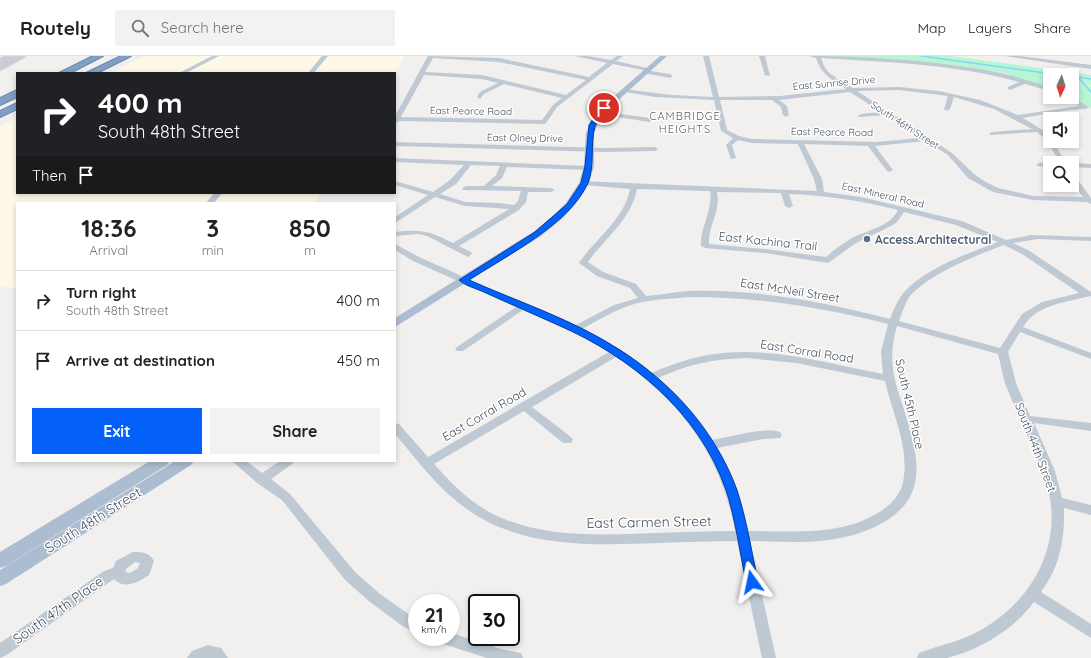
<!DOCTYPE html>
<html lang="en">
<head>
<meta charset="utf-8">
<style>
  body { margin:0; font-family:Quicksand,sans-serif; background:#f2f2f2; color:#222; height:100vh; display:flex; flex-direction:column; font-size:15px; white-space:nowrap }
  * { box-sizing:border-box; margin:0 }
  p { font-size:13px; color:#767676 }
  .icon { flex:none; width:22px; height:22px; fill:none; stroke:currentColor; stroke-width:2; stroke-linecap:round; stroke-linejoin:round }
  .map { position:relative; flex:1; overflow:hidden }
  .side { position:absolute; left:16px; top:146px; width:380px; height:260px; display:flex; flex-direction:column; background:#fff; border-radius:0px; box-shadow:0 2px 6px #0003 }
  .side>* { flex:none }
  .hud { position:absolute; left:16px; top:16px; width:380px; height:122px; border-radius:0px; box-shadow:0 2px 6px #0003; background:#202124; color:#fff; overflow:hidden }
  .needle { width:26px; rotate:184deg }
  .controls { position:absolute; left:1043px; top:12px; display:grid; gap:8px }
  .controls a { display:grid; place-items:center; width:36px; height:36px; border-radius:0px; background:#fff; box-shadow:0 2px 6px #0003; font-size:20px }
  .speed { position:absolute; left:408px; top:538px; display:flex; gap:8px; font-size:20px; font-weight:700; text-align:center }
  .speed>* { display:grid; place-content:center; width:52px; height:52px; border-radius:50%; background:#fff; box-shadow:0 2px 6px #0003; line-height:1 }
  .speed small { font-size:10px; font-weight:400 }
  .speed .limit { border:2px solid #111; border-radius:6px; background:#fff; color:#111 }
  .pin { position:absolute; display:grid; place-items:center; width:34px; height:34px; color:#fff; margin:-17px; border:2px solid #fff; border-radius:50%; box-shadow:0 1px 4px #0007 }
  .me { position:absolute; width:44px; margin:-22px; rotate:348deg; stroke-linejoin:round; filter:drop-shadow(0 0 3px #0008) }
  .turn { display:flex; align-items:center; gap:14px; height:84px; padding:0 16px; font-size:18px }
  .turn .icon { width:52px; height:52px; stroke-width:2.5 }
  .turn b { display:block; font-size:28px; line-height:34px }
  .then { display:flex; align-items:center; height:38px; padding:0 16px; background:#0003; gap:8px; font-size:15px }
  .eta { display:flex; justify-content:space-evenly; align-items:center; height:68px; text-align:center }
  .eta b { font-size:24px; font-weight:800; line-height:28px }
  .cta { display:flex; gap:8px; margin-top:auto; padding:8px 16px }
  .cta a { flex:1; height:46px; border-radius:0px; background:#0360f8; color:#fff; font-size:16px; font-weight:800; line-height:46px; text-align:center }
  .cta a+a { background:#f2f2f2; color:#222 }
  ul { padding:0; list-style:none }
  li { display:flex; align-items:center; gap:12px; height:60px; padding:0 16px; border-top:1px solid #e0e0e0 }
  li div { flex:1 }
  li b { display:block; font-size:15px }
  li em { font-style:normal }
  header { display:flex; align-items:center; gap:24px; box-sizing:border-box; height:56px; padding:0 20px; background:#fff; border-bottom:1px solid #e0e0e0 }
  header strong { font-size:19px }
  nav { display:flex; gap:22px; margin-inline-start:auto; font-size:14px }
  .search { width:280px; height:36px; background:#f2f2f2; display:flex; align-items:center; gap:10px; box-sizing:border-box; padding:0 14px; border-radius:0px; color:#767676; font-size:15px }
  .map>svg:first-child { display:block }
</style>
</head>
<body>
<header>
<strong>Routely</strong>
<div class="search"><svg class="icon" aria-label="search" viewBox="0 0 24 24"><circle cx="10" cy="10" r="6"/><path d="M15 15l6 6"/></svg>Search here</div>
<nav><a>Map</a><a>Layers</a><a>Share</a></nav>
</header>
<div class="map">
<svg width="1091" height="602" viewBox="0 0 1091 602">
  <rect width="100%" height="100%" fill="#f2efef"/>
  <path fill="#fef9e7" d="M145,0h260l-11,17h-284z
    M17,62v75h303l-5,10h-298v85l-17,-1v-160z"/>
  <path fill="#b8f5d3" d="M812,0h139l140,19v10l-19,-3v-7h-22v4l-8,-1 8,2v7l-42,-11 -2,-3 -114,-14z
    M1072,26l19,4v22l-20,-11z"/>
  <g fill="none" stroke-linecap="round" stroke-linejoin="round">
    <path stroke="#80d7f7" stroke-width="1.5" d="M921,0l139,19
      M1072,20l19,3
      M1078,21l13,15"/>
  </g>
  <path fill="#cacdd5" stroke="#d2d5dc" d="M5,0h18l3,1 -26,14v-13z"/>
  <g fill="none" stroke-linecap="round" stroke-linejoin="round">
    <defs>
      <path id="highway" d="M93,0h10l-33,17h-11z
        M121,0h10l-34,17h-11z
        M17,34v7l-17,8v-7z
        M17,47v6l-17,8v-6z"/>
    </defs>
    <use href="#highway" stroke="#6c89b0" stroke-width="2"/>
    <path fill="#bec9d3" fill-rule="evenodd" d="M212,0h7l-33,17h-7z
      M322,0h6l-14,17h-6z
      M428,0l71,2 90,19 18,-14 -32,-7h12l24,4 6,-4h6l-7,5 35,8 -3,2 -35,-7 -56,43 -11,16 -2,1 -145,-3 -4,3v-8zM433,2l66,4 87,18 -20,15 -84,-20 -57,-3zM424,19l58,4 16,4 -18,9 -3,5 3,2 4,-5 20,-10 58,14 -9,7 -11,15 -141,-3z
      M703,0h6l10,41 61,-1 66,-7c-14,-9 -25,-15 -30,-31l-7,-2c64,0 129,5 192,17 17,4 32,9 49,14v4l-25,-7 -15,6 -3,-2 1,-1 11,-5c-64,-18 -132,-20 -198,-24l3,8 5,7 24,15 46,-1 40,4 41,9 38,15 61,-9 -14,-9h7l17,10 -3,2 -23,2 -40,7 18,11 9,7v5h3l13,22h-6l-13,-22 -10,-9 -47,3v-2l2,-1 40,-3 -38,-20 -40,-12 -4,12 -3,2 -3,-2 4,-13 -49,-6 -42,1 95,62 22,21 10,7 14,7 35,8 50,1 -11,-14v-7h3l16,22v6l-4,-2 -54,-2 -40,-8 -25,-14 -20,-23 -22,-14 -51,5 18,24 -4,2 -2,-1 -19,-25 -64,-2 18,35 2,13 37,5 101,24 44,19 25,-5 60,2v4l-53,-2 -25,4 15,7 63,42v4c-24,6 -54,8 -68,31l68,26v6l-71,-27 -12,20 8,31 14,33 61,7v8l-57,-8 21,48 7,27 29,7v10l-27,-7c1,30 -4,59 -23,84l50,32v14l-57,-36c-20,27 -54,48 -87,56 -9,0 -21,0 -30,0l2,-5c21,-8 43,-12 62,-23 53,-30 84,-89 65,-148 -11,-34 -28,-65 -41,-99 -3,-9 -4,-19 -7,-29l-101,-28c-12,41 1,61 12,100 5,18 10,39 6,57 -8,39 -60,55 -95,58 -23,2 -47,0 -70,0l26,117h-14l-25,-117c-26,0 -52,1 -78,2 -65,2 -135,6 -191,-33 -29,-20 -50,-49 -73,-76v-11l4,1 29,33 181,-105 -21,-13 -65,-29 -60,41h-6l-2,-2 2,-2 59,-40 -103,-46 -18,-11v-6l24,13 155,69 40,-21 24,-7 -8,-10 -33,-12 -18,-13c17,-25 45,-43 51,-74l-46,-4h-3v-4l236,10 -3,-12 -16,-35 -46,-1 -14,-3 -6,5 4,13 -5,1 -5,-14 7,-7 -12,-7 -7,-31 -59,-3 -35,-6 3,-2 49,6 41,2zM850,36l31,20 -20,2 -3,2 1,1 27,-2 34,23 -44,4 -124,-3 -13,-3 -12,-6 -7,-30h52l9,7 2,8 3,2 3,-2 -2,-9 -8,-6zM637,133l73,2c3,20 -10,36 -9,55l4,2 60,5 63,10 28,-20 35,-17 6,-4 7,-10 52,13 42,17c-30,11 -71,26 -93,49 -7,8 -11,18 -15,28 -65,-17 -133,-30 -201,-28 -14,1 -29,4 -43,5l-10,-12 -33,-12 -15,-10c17,-24 43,-42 49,-73zM717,136l64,1 4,13 4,2 4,-2 -4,-12c37,1 73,7 109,16 -8,17 -31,20 -46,28 -9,5 -18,12 -26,19l-61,-8 -56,-5c-1,-19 12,-32 8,-52zM1004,189l18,9 57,39 -37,9 -20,12 -22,34 -101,-27c3,-8 6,-18 11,-25 19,-22 67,-41 94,-51zM688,241c70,0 132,10 200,27l-7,28 2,22c-51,-10 -106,-26 -159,-21 -25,2 -49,10 -73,20l-30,-23 -39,-21c18,-10 36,-21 56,-26 16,-4 34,-4 50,-6zM616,301c64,44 105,97 119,174 -26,0 -52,1 -79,2 -55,2 -116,6 -167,-21 -21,-12 -39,-30 -55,-48l90,-53 39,32h8l2,-3 -2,-3 -39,-30zM748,302l48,5 89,18c7,31 23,63 19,95 -1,14 -9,25 -20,33 -39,28 -91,22 -136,22l-11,-42 -20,-41 46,-9 17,-1 2,-3 -2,-3c-18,-5 -49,5 -68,8 -13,-23 -33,-45 -54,-62 32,-14 54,-19 90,-20z
      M759,0h6l5,20 -5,-1z
      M1005,0h15l71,9v4z
      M645,14l25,4 3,2 -3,2 -27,-5v-2z
      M599,55l51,7 3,2 -3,2 -53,-8v-2z
      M395,86l210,6 50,-1 3,2 -3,2 -50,1 -210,-6z
      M395,102l193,8 4,2 -4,2 -81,-3 -5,11 -10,8 59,2 4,2 -4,2h-23l-2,10 -7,8 -60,36 12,6 1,2 -4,3 -41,-21 -9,-2 -23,2v-4c27,-3 34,-1 58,11l56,-34 -44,-3 -30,-9 -40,26v-6l33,-22 -33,-10v-4l38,11 17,-12 14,-15 -69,-3zM471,109l29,1 -4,9 -12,11h-18l-4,2 1,2 58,1 -3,10 -4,4 -14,-2 -35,-1 -25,-8 16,-10z
      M1039,107h11v4l-13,-1v-2z
      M1072,107l19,1v4l-19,-1z
      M214,137h8l-8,10h-8z
      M232,405h14l16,12 18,-12h14l-2,3 -21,15 19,15 65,78 25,22 37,26v12l-13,-5 -34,-25 -25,-22 -63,-80 -25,-17z
      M133,496c9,0 16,0 21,9l-5,14c-10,7 -25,15 -35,4l-109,77 -5,2v-15l104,-72 9,-3 3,-7zM135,506l5,1 -2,5 -8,5 -5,-1 1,-3z
      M451,577l50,16 20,4 2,5h-36l-50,-16 -2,-5h16z
      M208,589l13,3 7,10h-41l5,-7z"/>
    <path fill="#acbcd1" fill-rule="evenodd" d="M660,0h7l-64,58 -9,19v33l-5,17 -16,24 -10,11 -22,18 -146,91v-9l138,-86 22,-18 11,-11 13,-20 5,-17 2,-33 9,-20z
      M150,405h20l-3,4 -161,101 -6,2v-16z
      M175,405h19l-3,4 -185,119 -6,2v-16z"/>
    <use href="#highway" fill="#819ec4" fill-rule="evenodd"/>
  </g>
  <path fill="#0360f8" stroke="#023ea1" d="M602,50l4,2c-3,5 -9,12 -11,18 -5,18 0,39 -7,57 -18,41 -82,73 -119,97 50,22 105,40 151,70 52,33 96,82 117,140 9,27 15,63 21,92l-1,3 -5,2 -4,-2 -2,-3c-6,-29 -11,-65 -20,-92 -27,-78 -95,-133 -168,-165 -24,-11 -48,-21 -72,-32 -8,-4 -21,-7 -27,-13l76,-48 32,-28 14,-21 4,-17 4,-41z"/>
  <circle fill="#5c6f8a" stroke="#fff" stroke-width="1.5" cx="867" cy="183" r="4"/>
  <g text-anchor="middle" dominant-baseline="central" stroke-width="3" stroke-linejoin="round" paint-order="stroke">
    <g font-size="10" fill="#45515f" stroke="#fff">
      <text transform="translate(834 27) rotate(-5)">East Sunrise Drive</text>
      <text transform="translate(471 55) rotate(1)">East Pearce Road</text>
      <text transform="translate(905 69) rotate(33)">South 46th Street</text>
      <text transform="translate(832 76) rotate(1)">East Pearce Road</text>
      <text transform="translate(525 82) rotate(1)">East Olney Drive</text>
      <text transform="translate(883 139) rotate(13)">East Mineral Road</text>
    </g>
    <g font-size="11" letter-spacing="1" fill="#5b5f65" stroke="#fff">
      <text x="685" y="60">CAMBRIDGE<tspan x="685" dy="13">HEIGHTS</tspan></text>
    </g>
    <g font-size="12" font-weight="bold" fill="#4e5e75" stroke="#fff" text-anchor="start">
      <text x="875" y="183">Access.Architectural</text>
    </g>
    <g font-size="12" fill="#45515f" stroke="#fff">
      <text transform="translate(768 185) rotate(6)">East Kachina Trail</text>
      <text transform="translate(790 234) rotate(9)">East McNeil Street</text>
      <text transform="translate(807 295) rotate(9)">East Corral Road</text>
      <text transform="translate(910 348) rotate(77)">South 45th Place</text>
      <text transform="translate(484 358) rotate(-30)">East Corral Road</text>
      <text transform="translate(1036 391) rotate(69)">South 44th Street</text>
    </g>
    <g font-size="14" fill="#45515f" stroke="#fff">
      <text transform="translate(93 464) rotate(-32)">South 48th Street</text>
      <text transform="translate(649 466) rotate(-1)">East Carmen Street</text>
      <text transform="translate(58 554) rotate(-35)">South 47th Place</text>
    </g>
  </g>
</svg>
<div class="controls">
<a><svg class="needle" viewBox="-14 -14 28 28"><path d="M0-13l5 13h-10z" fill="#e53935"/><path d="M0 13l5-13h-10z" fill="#767676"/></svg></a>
<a><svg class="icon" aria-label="sound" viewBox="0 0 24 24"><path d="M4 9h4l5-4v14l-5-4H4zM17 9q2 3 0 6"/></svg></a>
<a><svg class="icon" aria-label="search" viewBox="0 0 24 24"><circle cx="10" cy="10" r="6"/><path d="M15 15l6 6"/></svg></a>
</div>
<div class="speed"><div>21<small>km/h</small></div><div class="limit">30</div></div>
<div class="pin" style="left:604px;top:52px;background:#d93025"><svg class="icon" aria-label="arrive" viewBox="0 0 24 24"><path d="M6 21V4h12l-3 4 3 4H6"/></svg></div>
<svg class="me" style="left:752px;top:526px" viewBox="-20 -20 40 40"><path d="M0-17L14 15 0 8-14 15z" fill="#0360f8" stroke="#fff" stroke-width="4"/></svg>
<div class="hud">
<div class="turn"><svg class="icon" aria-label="right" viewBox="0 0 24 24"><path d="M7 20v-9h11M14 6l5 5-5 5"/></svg><div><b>400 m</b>South 48th Street</div></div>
<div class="then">Then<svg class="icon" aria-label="arrive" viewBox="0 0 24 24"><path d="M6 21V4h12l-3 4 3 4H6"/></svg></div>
</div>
<section class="side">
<div class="eta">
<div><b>18:36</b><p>Arrival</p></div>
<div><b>3</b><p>min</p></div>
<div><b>850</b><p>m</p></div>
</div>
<ul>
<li><svg class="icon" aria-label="right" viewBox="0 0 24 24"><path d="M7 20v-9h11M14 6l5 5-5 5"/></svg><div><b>Turn right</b><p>South 48th Street</p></div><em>400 m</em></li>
<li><svg class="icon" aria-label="arrive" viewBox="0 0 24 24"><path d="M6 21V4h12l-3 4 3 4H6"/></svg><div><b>Arrive at destination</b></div><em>450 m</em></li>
</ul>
<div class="cta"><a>Exit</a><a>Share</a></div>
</section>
</div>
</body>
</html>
